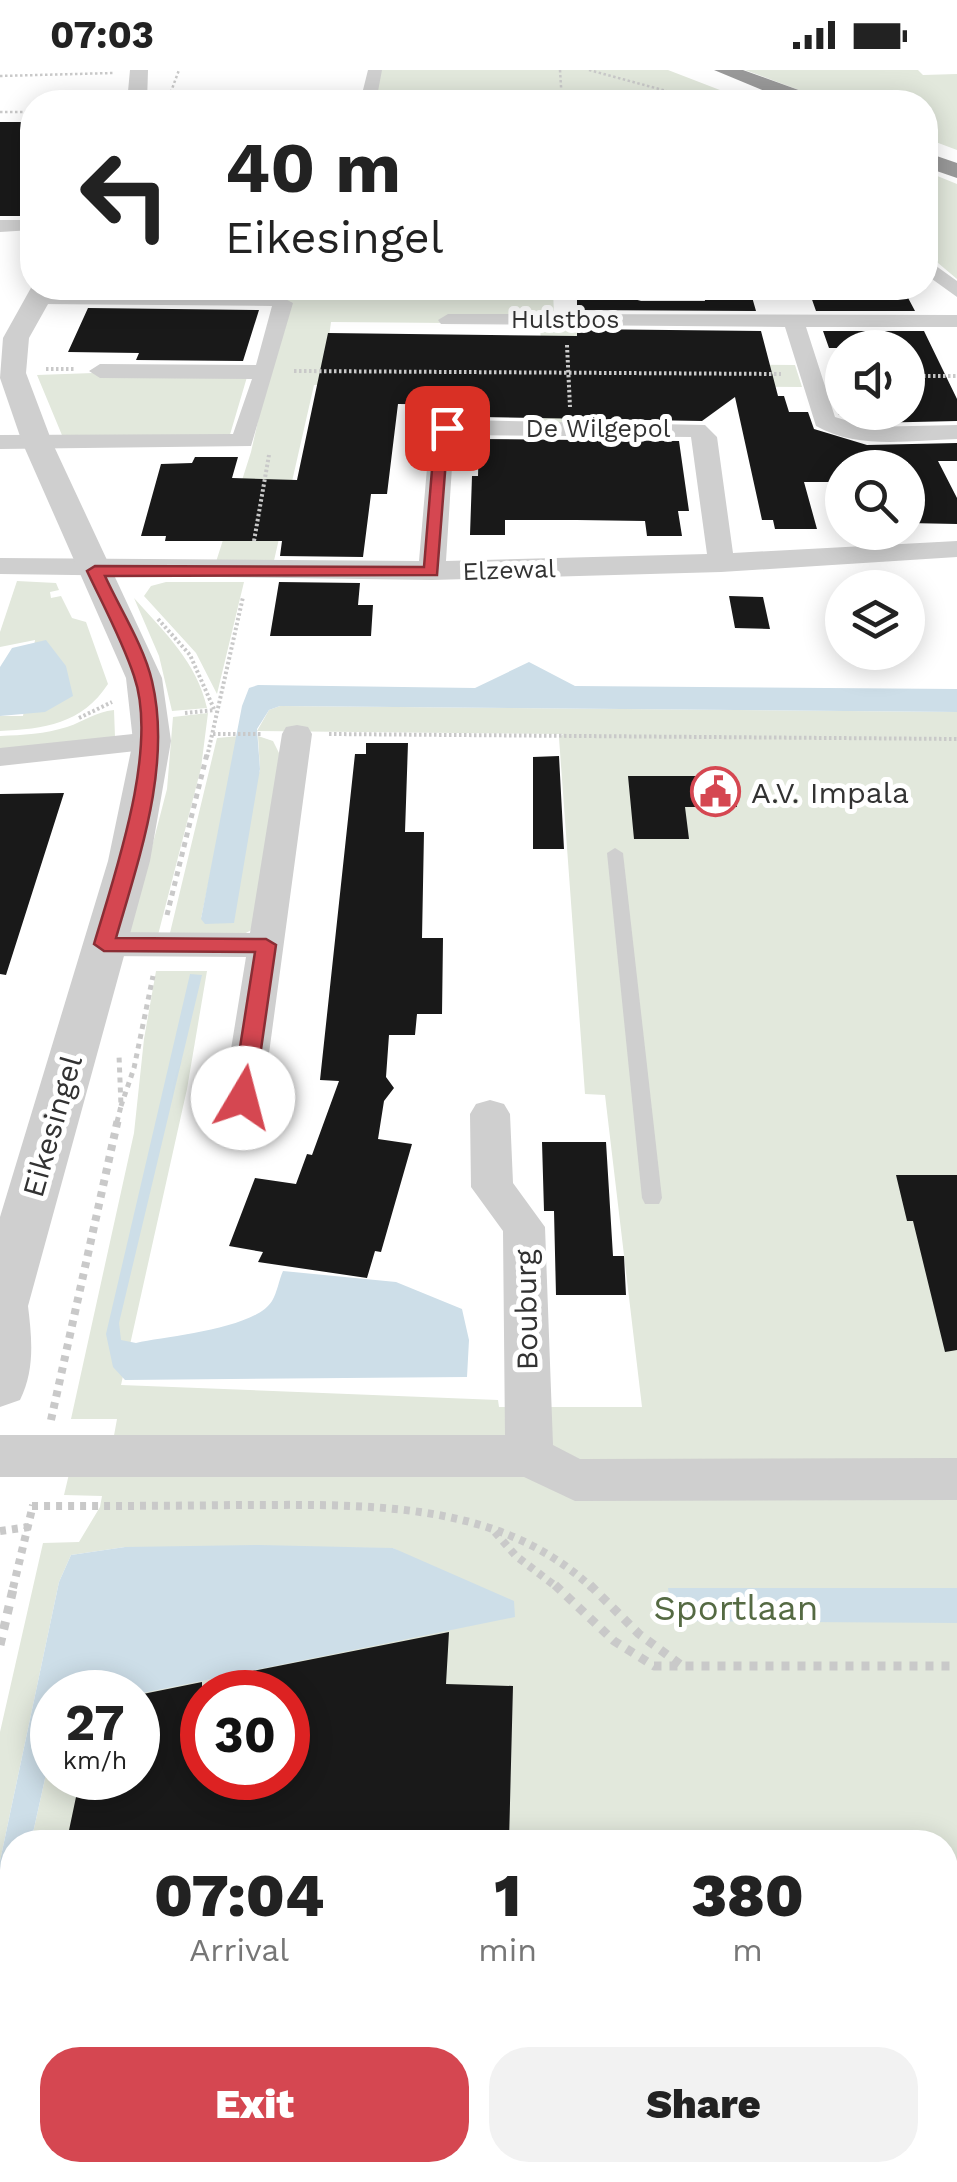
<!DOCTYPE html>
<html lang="en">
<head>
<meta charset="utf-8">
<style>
  body { margin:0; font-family:"Work Sans",sans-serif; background:#f2f2f2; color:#222; height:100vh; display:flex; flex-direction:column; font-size:38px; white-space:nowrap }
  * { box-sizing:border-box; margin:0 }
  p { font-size:32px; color:#767676 }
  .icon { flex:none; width:55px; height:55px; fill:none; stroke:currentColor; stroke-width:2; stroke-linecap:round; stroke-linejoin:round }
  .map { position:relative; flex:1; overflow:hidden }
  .drawer { position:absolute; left:0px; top:1760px; width:958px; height:352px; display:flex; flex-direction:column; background:#fff; border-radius:40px 40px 0 0; box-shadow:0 5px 25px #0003 }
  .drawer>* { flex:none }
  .top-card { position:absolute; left:20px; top:20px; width:918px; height:210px; border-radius:40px; box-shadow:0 5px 25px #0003; background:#fff; color:#222; overflow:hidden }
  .fabs { position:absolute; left:825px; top:260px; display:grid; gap:20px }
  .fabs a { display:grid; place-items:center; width:100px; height:100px; border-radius:50%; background:#fff; box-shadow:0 5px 25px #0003; font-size:50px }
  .speed { position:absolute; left:30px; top:1600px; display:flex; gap:20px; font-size:50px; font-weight:700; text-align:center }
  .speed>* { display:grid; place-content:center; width:130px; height:130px; border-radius:50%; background:#fff; box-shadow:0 5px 25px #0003; line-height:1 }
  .speed small { font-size:25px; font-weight:400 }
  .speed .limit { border:15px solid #d22; background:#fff; color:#111 }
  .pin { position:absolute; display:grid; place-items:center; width:85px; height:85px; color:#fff; margin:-42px; border-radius:20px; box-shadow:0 5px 15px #0006 }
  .me { position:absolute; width:110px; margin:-55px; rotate:8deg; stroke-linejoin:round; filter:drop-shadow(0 0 8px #0008) }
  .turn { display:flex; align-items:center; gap:35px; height:210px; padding:0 40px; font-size:45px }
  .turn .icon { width:130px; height:130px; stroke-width:2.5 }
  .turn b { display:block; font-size:70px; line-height:85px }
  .eta { display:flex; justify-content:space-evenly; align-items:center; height:170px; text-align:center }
  .eta b { font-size:60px; font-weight:800; line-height:70px }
  .cta { display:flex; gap:20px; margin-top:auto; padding:20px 40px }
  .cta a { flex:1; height:115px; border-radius:40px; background:#d54751; color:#fff; font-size:40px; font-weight:800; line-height:115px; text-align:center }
  .cta a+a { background:#f2f2f2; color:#222 }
  .status { display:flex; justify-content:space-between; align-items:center; height:70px; padding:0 50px; background:#fff; direction:ltr }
  .status svg { height:28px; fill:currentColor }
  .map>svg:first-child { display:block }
</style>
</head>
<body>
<div class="status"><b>07:03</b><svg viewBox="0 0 49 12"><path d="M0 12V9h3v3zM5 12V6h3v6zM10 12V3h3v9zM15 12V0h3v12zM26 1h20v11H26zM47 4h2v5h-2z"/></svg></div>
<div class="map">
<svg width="957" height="2112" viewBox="0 0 957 2112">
  <rect width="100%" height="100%" fill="#fff"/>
  <path fill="#e2e8dc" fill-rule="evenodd" d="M379,0h289l83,32h-379z
    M745,0h173l5,5 34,-1v76l-32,-12v-36h-94z
    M925,101l32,13v95l-32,-27z
    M288,218h265l1,29 -105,6 -118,-1 -5,38 216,2 -2,-37 44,-1 6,39 205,2 7,22 -210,-1 4,41h-54l-2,-41 -226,-1 -41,180h-58l36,-113z
    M93,303l154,4 -18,61 -165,2 -27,-65z
    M17,511l39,2 3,7 -9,2 1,6 10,-2 11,22 14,4 22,62c-26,40 -64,45 -108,47v-15h23l12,-76 -35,7v-15z
    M166,512h78l-27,112 -21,-41 -52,-57 7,-10z
    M134,528c30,34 63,64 73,110l-35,3 -13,-55z
    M280,636l677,6v1470h-957v-200l12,-56v244h933v-328h-914l21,-95v31h86v-84l377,-78 -122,-68 -268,-1 -54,8 -12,27 -59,279v-129l43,-189 36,-1 21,-35 2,-11 -38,-1 5,-21h38l10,-55h-46l63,-286 10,-94 12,-68h51l-20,118 -66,296 377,15 1,7h143l-37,-312 -20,-1 -26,-356 4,-4 -306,-3 12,-21zM202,1622h86v86h-86z
    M114,640l1,27 -115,13v-14c23,-1 45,-2 67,-9 18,-6 28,-15 47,-17z
    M208,643l-7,55 -43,167h-29l38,-146 6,-72z
    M239,666l-38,183 59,-149 -2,-34 15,5 11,22 -29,165 -11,6 -75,3 48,-199z"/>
  <path fill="#cddee8" d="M46,570l20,26 7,30 -28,16 -45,4v-49l12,-19z
    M529,592l46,24 382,3v23l-677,-6 -11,4 -12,19 3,40 -26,154 -29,1 -4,-5 41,-213 7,-18 9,-3 217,3z
    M190,904l12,1 -83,348 2,17 15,3c32,-7 119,-14 136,-42 5,-8 7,-21 11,-30l113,11 66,27 7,31 -2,37 -342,3 -12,-13 -7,-33z
    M259,1475l134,3 121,53 1,16 -377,77 -86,-2v55l-21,95h-19v84l-12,56v-121l59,-279 12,-27 54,-8z
    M668,1518h289v35l-284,-2z"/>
  <path fill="#191919" d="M0,52h32v73l-10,21h-22z
    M602,218h31l1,11 7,2h64l-1,-6h14l-2,-5h34l6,21 -179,-1v-18h25z
    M809,221l97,3 9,17h-99z
    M88,238l171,2 -16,51 -107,-1 3,-7 -71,-1z
    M577,259l184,2 17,65h6l5,16h19l6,17 53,16 90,-2v18h-19l19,37v26l-49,-1v-61h-66v20h-38l13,47h-42l-2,-9h-11l-27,-123 -33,24 -223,-4v-12l-81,-1 -11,90h-16l-8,63 -83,-1 2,-15h-117l1,-5h-25l20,-72 31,-1 3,-6h43l-6,21 65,2 31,-147 249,3z
    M823,261h101l33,68v22l-88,2 -31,-9 70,-2v-64h-79z
    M479,369l200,2 10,70h-11l4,25h-35l-2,-15 -68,-1h-72v15h-35l2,-59h6z
    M279,512l81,1 -2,22h15l-2,31h-101z
    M729,526l34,1 7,32 -35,-1z
    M366,673h42l-3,89h19l-2,106h21l-1,76h-25l-2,21h-26l-3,42 8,11 -10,13 -6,38 34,5 -31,108 -6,-1 -8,27 -109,-16 5,-10 -34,-6 26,-68 41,6 11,-30 5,1 27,-74 -19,-1 35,-326h11z
    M559,686l5,93h-31v-92z
    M628,706h103l6,31h-52l4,32h-55z
    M64,723l-58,182 -6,-1v-180z
    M542,1072h64l7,114h11l2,39h-70l-2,-84h-10z
    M896,1105h61v175l-12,2 -32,-131h-6z
    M449,1562l-3,52 67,2 -4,156h-426l2,-6 -17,-1 12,-57h58v-83l64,-13v96h86v-86h-64l-2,-15z"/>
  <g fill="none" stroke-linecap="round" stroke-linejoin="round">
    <path stroke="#c9c9c9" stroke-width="2.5" stroke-dasharray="2.5 2.5" stroke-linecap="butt" d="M560,0l2,32
      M589,0l118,32
      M0,6l113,-3
      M169,27l10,-27
      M0,42h32"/>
    <path stroke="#c9c9c9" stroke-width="4" stroke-dasharray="2.5 2.5" stroke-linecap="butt" d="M411,218l12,6 19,1
      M567,275l3,62
      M46,299h28
      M294,301l487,3
      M908,306h49
      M254,471l15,-86
      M158,549l32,36 24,54
      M185,643l30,-3
      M79,648l33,-16
      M213,664h49
      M329,664l628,5
      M207,687l36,-160"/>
    <path stroke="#c9c9c9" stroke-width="5" stroke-dasharray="5 5" stroke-linecap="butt" d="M167,845l40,-161
      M121,1036l13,-38 19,-92
      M117,1052l4,-16 -2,-51"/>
    <path stroke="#c9c9c9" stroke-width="8" stroke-dasharray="6 6" stroke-linecap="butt" d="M51,1350l67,-301
      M32,1436c69,0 137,0 206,-1 122,0 259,-7 354,83
      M0,1461l29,-4
      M495,1462l21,24 42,32
      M13,1518l20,-83"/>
    <path stroke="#c9c9c9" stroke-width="9" stroke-dasharray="8 8" stroke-linecap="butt" d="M555,1515l59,56 40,25h303
      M590,1515l49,49 42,31
      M0,1575l14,-60
      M577,2100v12"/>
    <path fill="#cfcfcf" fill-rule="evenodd" d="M615,778l8,5 39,345 -3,6h-14l-3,-6 -35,-345z"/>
    <path fill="#cfcfcf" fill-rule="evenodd" d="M368,0h14l-6,32h-16z
      M0,150h32v10l-32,2z
      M925,188l32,23v16l-32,-23z
      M270,221l23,12 -42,143 -251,3v-14l233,-1 19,-55 -152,-1 -11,-7 11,-7 156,1 16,-59 -234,-2 -7,-2v-8z
      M448,244l509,1v12h-151l29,90 33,10 89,-2v14c-46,1 -99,11 -141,-13l-31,-99 -344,-3 -3,-4z
      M460,350l245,5 12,12 16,116 224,-12v16l-236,15 -289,8 -432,-6v-16l419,3 11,-128 9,-10zM454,365l237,2 16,117 -261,7z
      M297,655l11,2 4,7 -49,364 -6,10 -14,4 -14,-4 -6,-10 23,-141 -142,-1 -13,-4 -5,-8 5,-8 13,-4 146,1 32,-199 4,-7z
      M152,662l11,2 4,7 -4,7 -163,18v-18z
      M490,1030l14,4 6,10 3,69 32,44 8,218 27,14 377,-1v42l-382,1 -51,-24h-524v-42h505l-2,-204 -32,-44 -1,-73 6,-10z"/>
    <path fill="#cfcfcf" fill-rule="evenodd" d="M130,0h18l-1,32h-20z
      M32,216l25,2 -28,50 -3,35 26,69 110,236 9,63 -21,120 -122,445c4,33 7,64 -8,94l-20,7v-190l108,-356 25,-120 -7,-63 -104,-236 -22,-64 3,-40z"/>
    <path fill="#999" fill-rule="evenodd" d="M714,0h29l75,27 3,5h-30z
      M925,82l32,11v15l-32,-11z"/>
  </g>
  <path fill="#d54751" stroke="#8a2e35" stroke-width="2.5" d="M447,354l6,4 -5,6 -11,141 -332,1c15,33 39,70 47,105 20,84 -13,177 -36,257l150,1 10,6 -22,153 -11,8 -8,-3 -3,-5 23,-146 -151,-1 -10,-7c21,-71 65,-196 40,-268 -12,-36 -31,-71 -47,-105l8,-5 329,1 11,-134z"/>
  <defs>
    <symbol id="civic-ring" viewBox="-11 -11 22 22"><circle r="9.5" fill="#fff" stroke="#d54751" stroke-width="1.5"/><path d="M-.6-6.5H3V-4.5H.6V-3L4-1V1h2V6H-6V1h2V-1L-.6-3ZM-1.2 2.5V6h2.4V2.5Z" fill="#d54751"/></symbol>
  </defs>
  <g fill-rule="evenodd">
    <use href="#civic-ring" x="688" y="694" width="55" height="55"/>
  </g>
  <g text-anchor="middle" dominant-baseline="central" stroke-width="10" stroke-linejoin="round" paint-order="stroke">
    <g font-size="25" fill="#323232" stroke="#fff">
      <text x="565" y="249">Hulstbos</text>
      <text x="598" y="358">De Wilgepol</text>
      <text transform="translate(509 500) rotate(-2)">Elzewal</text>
    </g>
    <g font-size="30" fill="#323232" stroke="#fff" text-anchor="start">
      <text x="751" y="722">A.V. Impala</text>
    </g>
    <g font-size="30" fill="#323232" stroke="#fff">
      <text transform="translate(52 1056) rotate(-74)">Eikesingel</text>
      <text transform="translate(526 1240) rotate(-91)">Bouburg</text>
    </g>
    <g font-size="35" fill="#556a43" stroke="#fff">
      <text x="736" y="1538">Sportlaan</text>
    </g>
  </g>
</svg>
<div class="fabs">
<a><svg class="icon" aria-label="sound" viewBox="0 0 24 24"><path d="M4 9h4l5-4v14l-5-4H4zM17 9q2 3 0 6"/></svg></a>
<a><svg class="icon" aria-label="search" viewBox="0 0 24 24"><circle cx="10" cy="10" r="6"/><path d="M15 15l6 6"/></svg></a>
<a><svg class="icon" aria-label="layers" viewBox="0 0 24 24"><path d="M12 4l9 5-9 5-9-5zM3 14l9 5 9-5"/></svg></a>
</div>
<div class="speed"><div>27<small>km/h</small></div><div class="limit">30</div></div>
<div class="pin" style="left:447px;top:358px;background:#d93025"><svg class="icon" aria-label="arrive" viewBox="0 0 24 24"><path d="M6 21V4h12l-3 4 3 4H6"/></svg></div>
<svg class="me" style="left:243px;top:1028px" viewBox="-20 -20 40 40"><circle r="19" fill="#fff"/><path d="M0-13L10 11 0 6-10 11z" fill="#d54751"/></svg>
<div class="top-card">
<div class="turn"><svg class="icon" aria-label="left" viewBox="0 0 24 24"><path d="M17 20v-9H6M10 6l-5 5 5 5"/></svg><div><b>40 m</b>Eikesingel</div></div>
</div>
<section class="drawer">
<div class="eta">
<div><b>07:04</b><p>Arrival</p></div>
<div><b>1</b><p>min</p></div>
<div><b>380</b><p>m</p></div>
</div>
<div class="cta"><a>Exit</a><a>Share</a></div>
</section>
</div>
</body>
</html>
